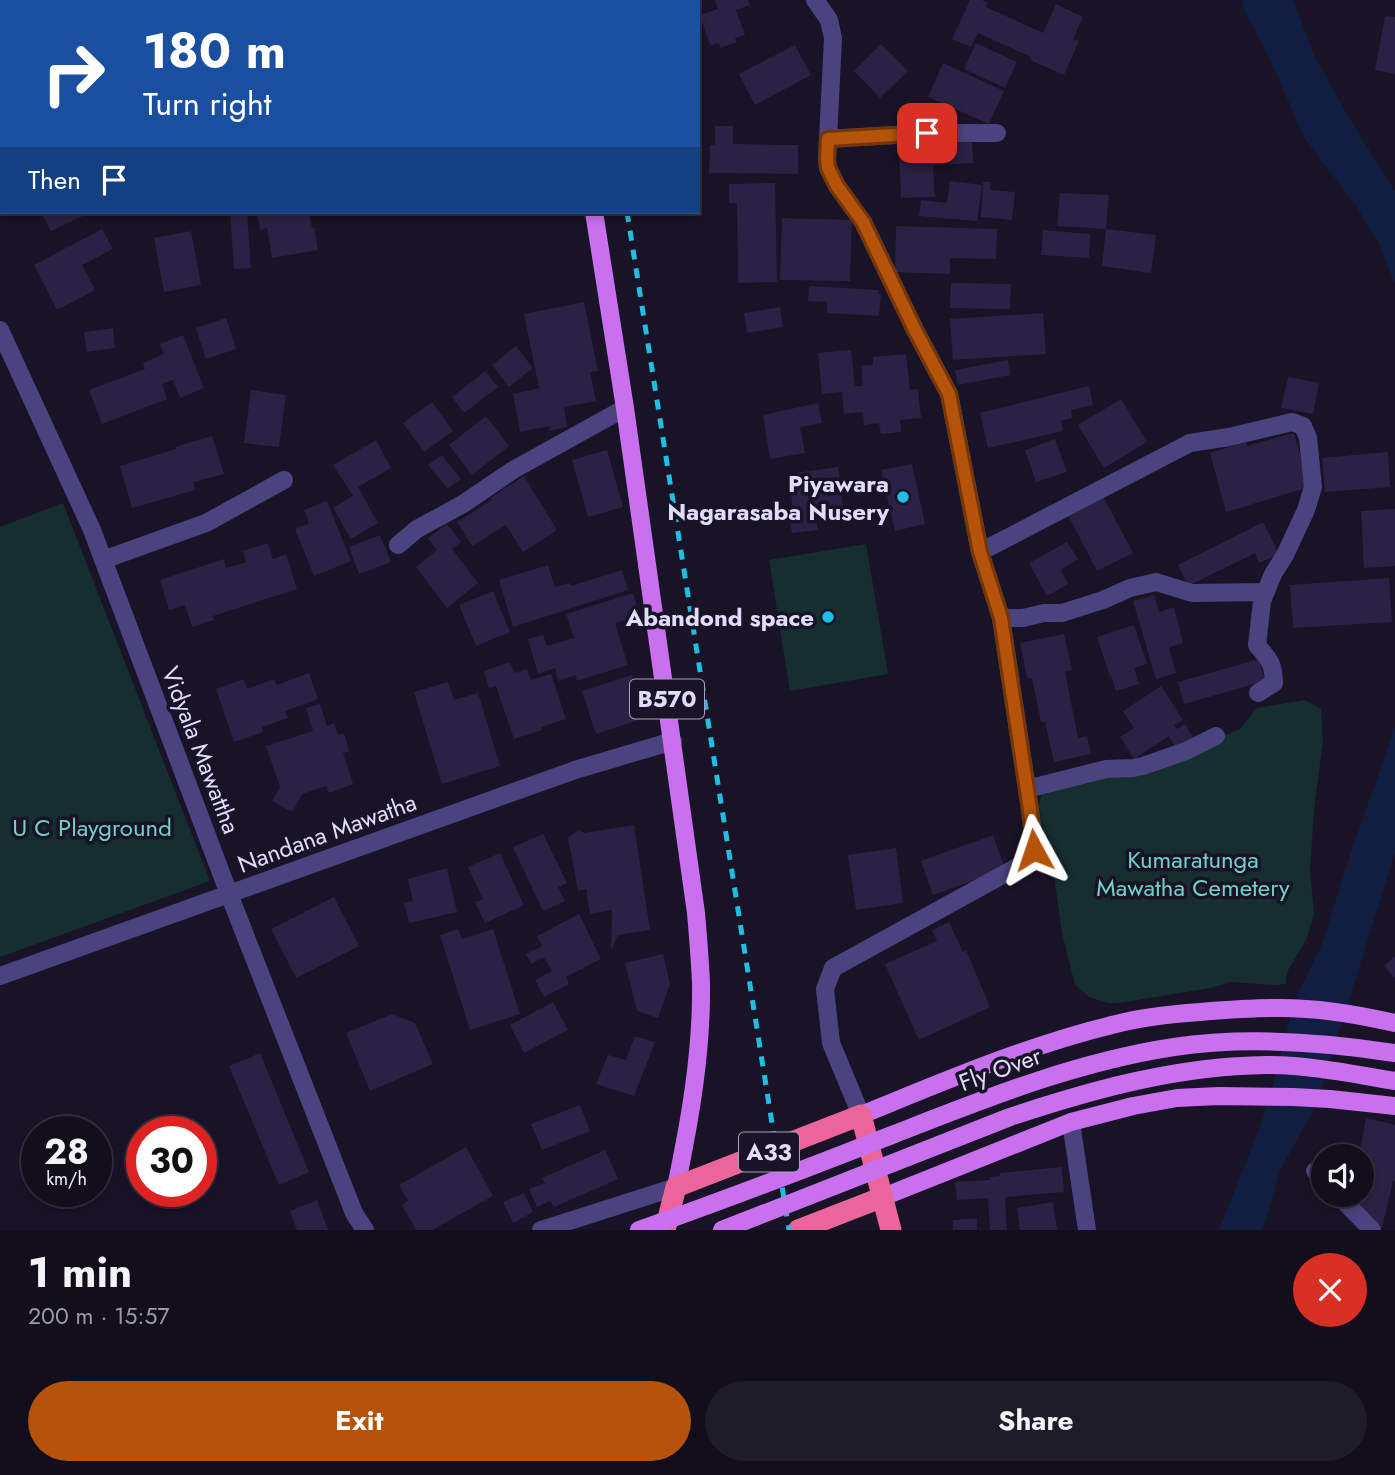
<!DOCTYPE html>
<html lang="en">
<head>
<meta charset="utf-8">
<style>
  body { margin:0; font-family:Jost,sans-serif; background:#1f1c29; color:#f1f3f6; height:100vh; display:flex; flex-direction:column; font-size:26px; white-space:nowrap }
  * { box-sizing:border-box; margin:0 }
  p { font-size:23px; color:#9c9ca3 }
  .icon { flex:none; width:38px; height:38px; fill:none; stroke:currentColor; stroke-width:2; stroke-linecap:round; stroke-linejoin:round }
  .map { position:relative; height:1230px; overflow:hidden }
  .side { display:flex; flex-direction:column; background:#120e1c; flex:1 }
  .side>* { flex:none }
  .hud { position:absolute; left:0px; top:0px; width:700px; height:214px; box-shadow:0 4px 10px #0003,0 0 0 2px #312e3b; background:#1a4fa0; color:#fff; overflow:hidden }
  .controls { position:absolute; left:1311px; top:1144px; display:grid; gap:14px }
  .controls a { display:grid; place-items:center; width:63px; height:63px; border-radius:50%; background:#120e1c; box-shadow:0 4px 10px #0003,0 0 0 2px #312e3b; font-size:35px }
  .speed { position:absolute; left:21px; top:1116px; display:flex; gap:14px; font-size:35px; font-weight:700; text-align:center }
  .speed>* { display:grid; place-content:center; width:91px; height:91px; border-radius:50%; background:#120e1c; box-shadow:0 4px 10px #0003,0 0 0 2px #312e3b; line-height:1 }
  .speed small { font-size:18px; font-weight:400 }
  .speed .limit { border:10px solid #d22; background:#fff; color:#111 }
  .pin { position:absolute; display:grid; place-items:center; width:60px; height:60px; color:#fff; margin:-30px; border-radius:14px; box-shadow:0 4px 10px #0006 }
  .me { position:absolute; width:77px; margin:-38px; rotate:355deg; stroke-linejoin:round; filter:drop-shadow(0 0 5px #0008) }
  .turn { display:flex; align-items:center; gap:24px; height:147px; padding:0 28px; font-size:32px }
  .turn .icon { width:91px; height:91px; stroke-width:2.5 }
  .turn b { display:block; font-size:49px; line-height:60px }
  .then { display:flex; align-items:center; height:66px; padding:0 28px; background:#0003; gap:14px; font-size:26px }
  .round { display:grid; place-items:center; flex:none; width:74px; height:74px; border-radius:37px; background:#1f1c29 }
  .headline { display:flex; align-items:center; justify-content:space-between; height:119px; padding:0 28px }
  h1 { font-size:42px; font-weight:700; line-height:52px }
  .cta { display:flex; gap:14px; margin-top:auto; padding:14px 28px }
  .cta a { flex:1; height:80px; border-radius:42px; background:#b45309; color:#fff; font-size:28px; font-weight:700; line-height:80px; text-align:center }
  .cta a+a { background:#1f1c29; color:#f1f3f6 }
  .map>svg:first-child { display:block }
</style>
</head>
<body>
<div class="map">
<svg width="1395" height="1230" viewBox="0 0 1395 1230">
  <rect width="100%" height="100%" fill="#181326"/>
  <path fill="#162e2f" d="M63,503l147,378 -210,76v-430z
    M866,544l22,130 -98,17 -21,-131z
    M1305,700l16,9 2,32 -9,69 -4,61 4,43 -7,24 -20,34 -1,12 -12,1 -44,-3 -19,6 -92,15h-11l-19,-6 -14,-12 -13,-52 -11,-78 -8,-23 -4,-26 3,-14 161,-47 37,-16 17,-21z"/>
  <path fill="#111e40" d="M1241,0h52l21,55 35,63 46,73v93l-17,-42 -22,-36 -52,-69 -36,-82 -25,-47z
    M1395,727v126l-79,253 -36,64 -14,50 -5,10h-42l41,-103 10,-30 18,-71 12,-37 22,-45 29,-92z"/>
  <path fill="#2b2144" d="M715,0h33l2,5 -14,5 9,25 -10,3 2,4 -17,6 -1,-5 -9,2 -10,-30 18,-6z
    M970,0h12l6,3 -2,4 57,26 13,-29 27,13 -10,22 6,2 -15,34 -34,-15 1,-3 -53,-24 -7,14 -19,-8z
    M1385,16l10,1v57l-20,-4z
    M976,43l41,19 -12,26 -41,-19z
    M881,44l27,27 -28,27 -26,-27z
    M795,45l16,30 -56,30 -16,-31z
    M943,63l61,28 -15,33 -61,-27z
    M715,126h18v18l65,1v29l-89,-1 1,-28h5z
    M972,142l1,21 -40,2 2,32 -34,1 -2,-48 29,-1 -1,-6z
    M950,181l32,4 -5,36 -58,-5 2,-16 26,3z
    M983,182h8l-1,8 25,2 -3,28 -31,-3z
    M775,183l2,99 -39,1 -1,-80h-8v-19z
    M1060,193l49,2 -3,34 -49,-3z
    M41,212h50l-40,19z
    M230,212h17l4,56 -17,1z
    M257,212h52l3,16 2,-1 4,23 -46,8 -5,-30 -7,2z
    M782,218l70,2 -2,61 -70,-1z
    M896,226l101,3 -1,30 -46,-1v16l-55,-2z
    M102,229l11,20 -31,16 13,25 -38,20 -23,-45z
    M1106,229l50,6 -5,38 -49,-7z
    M1043,230l47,4 -1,24 -48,-3z
    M191,231l10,54 -37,7 -10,-54z
    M951,283l60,1 -1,25 -60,-1z
    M809,286l69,4v4h3l-2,22 -52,-3v-11l-19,-1z
    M584,302l14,69 -8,1 6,29 -32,6 3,20 -17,4 -1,-5 -29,6 -7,-38 26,-6 -15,-74z
    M780,307l3,20 -36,6 -3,-20z
    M1043,313l3,41 -93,6 -3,-41z
    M226,318l10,31 -30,10 -10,-31z
    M113,328l2,20 -28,4 -3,-20z
    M183,335l21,53 -24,10 -7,-18 -11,4 5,15 -65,25 -13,-34 56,-21 -2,-6 21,-9 -4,-10z
    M516,346l17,22 -24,19 -17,-22z
    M851,350l4,36h8l-2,-20 12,-1v-8l33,-3 4,36 8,-1 3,29 -21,2 1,12 -20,2 -2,-11 -15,2 -1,-13 -19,2 -2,-22 -20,2 -4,-41z
    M1008,360l2,15 -52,10 -3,-15z
    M485,371l13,16 -34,26 -12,-16z
    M1288,377l31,6 -6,31 -32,-6z
    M1089,386l4,19 -22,5 1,8 -11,3 2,10 -75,17 -8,-35z
    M251,390l35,5 -7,52 -35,-4z
    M1121,399l26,43 -43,26 -26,-43z
    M432,402l21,29 -29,21 -21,-29z
    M818,403l4,20 -22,4 5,26 -35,6 -7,-44z
    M486,416l23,30 -37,29 -23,-30z
    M1294,433l15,54 -83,25 -16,-59 36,-11 1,4z
    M212,436l12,38 -30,8 1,8 -63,18 -12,-42 56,-17 -1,-2z
    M1055,439l12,33 -31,10 -11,-32z
    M376,440l15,28 -33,19 20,36 -27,16 -18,-31 20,-12 -20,-31z
    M607,450l16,57 -35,10 -16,-57z
    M1388,452l2,35 -65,5 -3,-34z
    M442,455l19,24 -13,10 -20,-24z
    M912,464l13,60 -30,7 -14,-61z
    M838,467l6,47 -28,4 2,12 -26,3 -4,-25h5l-5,-34z
    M524,476l33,54 -34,22 -17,-27 -34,21 -15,-24 35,-22 -2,-2z
    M1103,496l30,57 -36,18 -29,-56z
    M327,501l24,60 -37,15 -19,-47 14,-6 -5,-13z
    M1395,509v57l-31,2 -3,-57z
    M1263,522l16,32 -20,9 -4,-10 -67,33 -10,-21z
    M447,524l14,18 -9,7 26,34 -31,25 -31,-41 21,-17 -9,-12z
    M380,535l11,27 -32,12 -10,-27z
    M1067,542l11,17 -17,11 7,14 -21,12 -18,-33z
    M268,543l5,16 13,-5 11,35 -84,27 1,4 -22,7 -7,-22 -16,5 -9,-30 64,-21 2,9 20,-6 -3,-11z
    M548,565l7,22 15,-4 1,3 51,-16 6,20 -115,37 -14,-47z
    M1389,578l3,44 -99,6 -3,-43z
    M493,591l17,41 -34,14 -17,-41z
    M633,593l7,23 -25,7 13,42 -51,16 -1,-6 -18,6 -3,-13 -17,6 -10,-35 15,-4 4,11 27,-8 -8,-24z
    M1154,595l5,17 15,-5 9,36 -14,4 7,26 -20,6 -23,-78z
    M1134,625l13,39 -13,4 5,16 -23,7 -5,-15h-1l-13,-39z
    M1064,634l8,36 -7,2 13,66 9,-2 4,18 -37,8 -9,-40h-4l-9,-44h-5l-7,-35z
    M1259,659l6,22 -81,23 -6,-22z
    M510,662l4,11 13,-4 4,11 20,-6 15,45 -25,8 1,3 -28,9 -18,-53 -7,2 -5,-17z
    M309,673l9,26 -33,12 3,7 -26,9 1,5 -29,10 -18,-53 28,-10 3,10 27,-10 3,6z
    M632,675l13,43 -49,16 -14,-43z
    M448,682l6,18 24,-7 22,73 -58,18 -28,-92z
    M1161,686l22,34 -9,5 3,4 8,-5 8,13 -17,11 -7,-12 -35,23 -14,-22 14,-9 -11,-17z
    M320,704l7,22 7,-3 4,12 6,-2 5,18 -6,2 10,31 -24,9 -3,-7 -24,8 -10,18 -20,-11 8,-14 -14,-41 47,-15 -7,-23z
    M634,825l16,105 -32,5 -7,16 1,-41 -22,4 -4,-25 -8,2 -10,-53 11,-8 5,3z
    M543,834l24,49 -9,4 7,14 -22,10 -30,-64z
    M993,835l12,34 -72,26 -12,-34z
    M896,848l7,55 -47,7 -8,-55z
    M500,853l24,52 -39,18 -10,-21 8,-3 -15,-32z
    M447,868l10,44 -48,11 -5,-20 9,-2 -5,-22z
    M334,897l25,49 -63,32 -25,-49z
    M579,914l22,45 -35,18 3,7 -25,13 -9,-17 17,-9 -8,-14 -13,7 -5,-10 16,-8 -5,-10z
    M949,922l14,30 3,-2 24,57 -71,33 -34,-76 52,-23 -5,-11z
    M458,929l4,10 31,-10 27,85 -50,16 -30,-95z
    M663,954l7,30 -12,34 -21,-7 -12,-48z
    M1395,956v22l-11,-12z
    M553,1002l15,28 -44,23 -14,-28z
    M392,1014l23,9 18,41 -63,27 -24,-58z
    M635,1036l20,6 -21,54 -38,-12 12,-29 18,5z
    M260,1053l49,119 -30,13 -50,-119z
    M580,1105l10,26 -48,19 -11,-26z
    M1366,1118l29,7v56h-2l-11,47 -32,-33h12v-38h-3z
    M466,1147l27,49 -61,34h-16l-14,-25 6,-4 -9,-16z
    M605,1150l13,29 -64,28 -4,-6 -13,6 -8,-18 16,-6 -3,-5z
    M1062,1167l2,25 -59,5 2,33h-17l-2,-32 -31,2 -2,-18 35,-2v-3l10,-1v-3z
    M524,1193l9,19 -20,11 -10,-21z
    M317,1200l11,30h-31l-7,-19z
    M1053,1202l4,28h-37l-3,-22z
    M977,1218v12h-24v-10z"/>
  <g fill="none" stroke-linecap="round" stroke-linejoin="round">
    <path stroke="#4b437f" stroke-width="18" d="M815,0l14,20 4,18 -6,121 1,9 9,18 26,36 52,108 34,64 31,158 21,66 26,171 6,41 1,20 -15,16 -186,102 -8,21 6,54 30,72
      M828,139l99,-6h70
      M0,330l92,200 137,364 125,319 11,17
      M398,545l19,-16 46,-25 50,-34 112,-62
      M980,552l210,-109 39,-6 63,-15 11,4 5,12 5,49 -7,23 -21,45 -12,19 -11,27 -5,44c13,16 16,17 17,38l-16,10
      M103,560l103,-37 78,-43
      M1001,618h22l21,-5h18l41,-13 27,-12 26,-6 36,11 74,-1
      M1027,789l79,-20 27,-1 10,-2 43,-15 30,-15
      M0,976l575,-206 98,-29
      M1071,1122l16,108
      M1315,1171l8,8
      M1338,1195l34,35
      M541,1230l135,-43"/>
    <path stroke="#c970ee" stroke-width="18" d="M561,0v2
      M594,212l31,196 71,505c2,23 4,47 5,70 1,69 -11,137 -25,204
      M861,1115c84,-34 167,-70 255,-91 27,-7 56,-10 84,-12 24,-2 49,-4 74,-4 40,-1 82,6 121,15
      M883,1197l188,-75 62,-16 44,-8 41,-2 75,1 37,2 65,7"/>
    <path stroke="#ec659a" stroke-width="21" d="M665,1230l11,-43 185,-72 30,115
      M798,1230l85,-33"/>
    <path stroke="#1fbfe4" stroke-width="5" stroke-dasharray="10 9" stroke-linecap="butt" d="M594,0v2
      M627,212l162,1018"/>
    <path stroke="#c970ee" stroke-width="18" d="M639,1230c85,-30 169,-62 253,-95 92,-36 183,-73 282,-88 72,-11 149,-5 221,6
      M722,1230l288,-113c84,-28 168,-51 257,-52 43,0 86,9 128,16"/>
  </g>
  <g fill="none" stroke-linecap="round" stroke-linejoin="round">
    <defs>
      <path id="route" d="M927,133l-99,6 -1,20 1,9 9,18 26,36 52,108 34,64 31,158 21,66 29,192 4,40"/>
    </defs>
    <use href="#route" stroke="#753606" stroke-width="18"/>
    <use href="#route" stroke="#b45309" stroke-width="12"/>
  </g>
  <g fill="#1fbfe4" stroke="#181326" stroke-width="2.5">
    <circle cx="903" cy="497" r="7"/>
    <circle cx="828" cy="617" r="7"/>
  </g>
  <g text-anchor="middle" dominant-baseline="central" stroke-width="7" stroke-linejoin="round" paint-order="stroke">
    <g fill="#181326" stroke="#a5a0bb" stroke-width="2">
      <rect x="630" y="679.5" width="74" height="39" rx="5"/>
      <rect x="739" y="1132.5" width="60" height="39" rx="5"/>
    </g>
    <g font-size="23" font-weight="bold" fill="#e2dcfb">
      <text x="667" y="699">B570</text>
      <text x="769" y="1152">A33</text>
    </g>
    <g font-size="24" font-weight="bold" fill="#e2dcfb" stroke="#181326" text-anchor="end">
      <text x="889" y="483">Piyawara<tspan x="889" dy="28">Nagarasaba Nusery</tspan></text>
      <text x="814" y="617">Abandond space</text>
    </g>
    <g font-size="24" fill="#e2dcfb" stroke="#181326">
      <text transform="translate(201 750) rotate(69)">Vidyala Mawattha</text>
      <text transform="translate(327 833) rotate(-20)">Nandana Mawatha</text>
      <text transform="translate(1000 1069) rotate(-20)">Fly Over</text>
    </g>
    <g font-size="24" fill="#70d3c2" stroke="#181326">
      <text x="92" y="827">U C Playground</text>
      <text x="1193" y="859">Kumaratunga<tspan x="1193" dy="28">Mawatha Cemetery</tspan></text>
    </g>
  </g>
</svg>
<div class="controls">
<a><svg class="icon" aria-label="sound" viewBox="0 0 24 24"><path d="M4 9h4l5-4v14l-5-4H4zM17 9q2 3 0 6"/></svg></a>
</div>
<div class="speed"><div>28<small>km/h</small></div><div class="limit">30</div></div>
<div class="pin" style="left:927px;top:133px;background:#d93025"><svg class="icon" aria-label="arrive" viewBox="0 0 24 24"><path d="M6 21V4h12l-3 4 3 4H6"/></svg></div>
<svg class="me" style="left:1034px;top:850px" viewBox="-20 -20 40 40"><path d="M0-17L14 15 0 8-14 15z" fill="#b45309" stroke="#fff" stroke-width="4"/></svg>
<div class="hud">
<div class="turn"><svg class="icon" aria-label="right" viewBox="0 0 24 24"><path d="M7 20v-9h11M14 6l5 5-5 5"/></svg><div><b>180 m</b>Turn right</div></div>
<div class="then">Then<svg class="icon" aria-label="arrive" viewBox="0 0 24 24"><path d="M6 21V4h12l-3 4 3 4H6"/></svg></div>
</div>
</div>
<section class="side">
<div class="headline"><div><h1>1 min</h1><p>200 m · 15:57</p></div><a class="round" style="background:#d93025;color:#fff"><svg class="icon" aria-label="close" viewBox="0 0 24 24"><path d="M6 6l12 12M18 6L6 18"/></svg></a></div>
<div class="cta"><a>Exit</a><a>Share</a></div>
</section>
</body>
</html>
